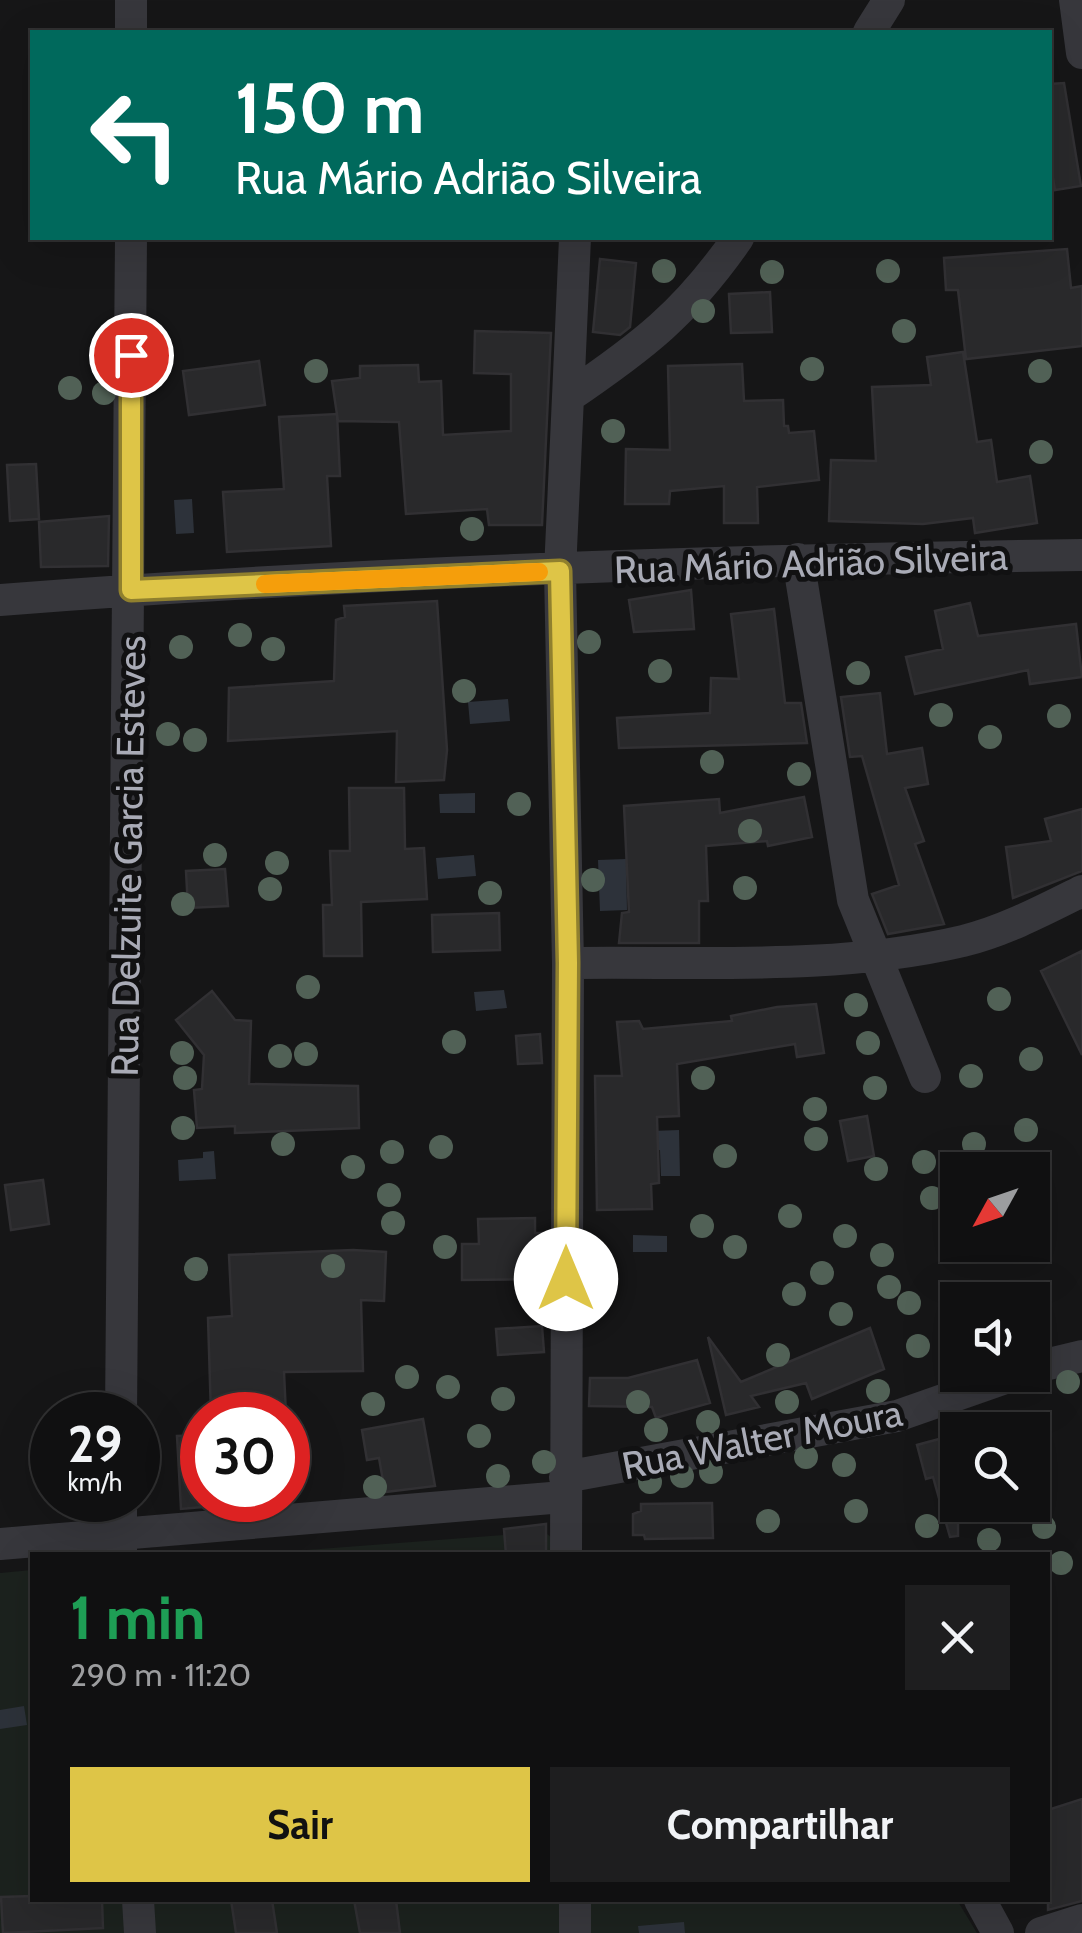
<!DOCTYPE html>
<html lang="pt">
<head>
<meta charset="utf-8">
<style>
  body { margin:0; font-family:Cabin,sans-serif; background:#1e1e1f; color:#f1f3f6; height:100vh; display:flex; flex-direction:column; font-size:38px; white-space:nowrap }
  * { box-sizing:border-box; margin:0 }
  p { font-size:32px; color:#9c9d9f }
  .icon { flex:none; width:55px; height:55px; fill:none; stroke:currentColor; stroke-width:2; stroke-linecap:round; stroke-linejoin:round }
  .map { position:relative; flex:1; overflow:hidden }
  .drawer { position:absolute; left:30px; top:1552px; width:1020px; height:350px; display:flex; flex-direction:column; background:#101011; border-radius:0px; box-shadow:0 10px 40px #0002,0 0 0 2px #303031 }
  .drawer>* { flex:none }
  .guide { position:absolute; left:30px; top:30px; width:1022px; height:210px; border-radius:0px; box-shadow:0 10px 40px #0002,0 0 0 2px #303031; background:#00695c; color:#fff; overflow:hidden }
  .needle { width:65px; rotate:230deg }
  .buttons { position:absolute; left:940px; top:1152px; display:grid; gap:20px }
  .buttons a { display:grid; place-items:center; width:110px; height:110px; border-radius:0px; background:#101011; box-shadow:0 10px 40px #0002,0 0 0 2px #303031; font-size:50px }
  .speed { position:absolute; left:30px; top:1392px; display:flex; gap:20px; font-size:50px; font-weight:700; text-align:center }
  .speed>* { display:grid; place-content:center; width:130px; height:130px; border-radius:50%; background:#101011; box-shadow:0 10px 40px #0002,0 0 0 2px #303031; line-height:1 }
  .speed small { font-size:25px; font-weight:400 }
  .speed .limit { border:15px solid #d22; background:#fff; color:#111 }
  .pin { position:absolute; display:grid; place-items:center; width:85px; height:85px; color:#fff; margin:-42px; border:5px solid #fff; border-radius:50%; box-shadow:0 2px 10px #0007 }
  .me { position:absolute; width:110px; margin:-55px; rotate:0deg; stroke-linejoin:round; filter:drop-shadow(0 0 8px #0008) }
  .turn { display:flex; align-items:center; gap:35px; height:210px; padding:0 40px; font-size:45px }
  .turn .icon { width:130px; height:130px; stroke-width:2.5 }
  .turn b { display:block; font-size:70px; line-height:85px }
  .round { display:grid; place-items:center; flex:none; width:105px; height:105px; border-radius:0px; background:#1e1e1f }
  .headline { display:flex; align-items:center; justify-content:space-between; height:170px; padding:0 40px }
  h1 { font-size:60px; font-weight:700; line-height:75px; color:#1e9e55 }
  .button { display:flex; gap:20px; margin-top:auto; padding:20px 40px }
  .button a { flex:1; height:115px; border-radius:0px; background:#dec547; color:#111; font-size:40px; font-weight:700; line-height:115px; text-align:center }
  .button a+a { background:#1e1e1f; color:#f1f3f6 }
  .map>svg:first-child { display:block }
</style>
</head>
<body>
<div class="map">
<svg width="1082" height="1933" viewBox="0 0 1082 1933">
  <rect width="100%" height="100%" fill="#161617"/>
  <path fill="#1c221e" d="M544,1532l33,23h-336z
    M32,1570v330h925l20,33h-977v-360z"/>
  <path fill="#2d323a" d="M192,499l2,34 -18,1 -2,-34z
    M508,699l2,22 -40,3 -2,-22z
    M475,793v20h-35l-1,-19z
    M474,855l2,21 -38,3 -2,-21z
    M626,859l1,51 -27,1 -2,-51z
    M504,990l3,18 -31,3 -2,-19z
    M679,1130l1,46h-19l-1,-26h-8v-19z
    M214,1151l2,28 -37,2 -1,-21 25,-2v-6z
    M633,1235l34,1v16h-34z
    M24,1706l3,19 -27,4v-19z
    M684,1922l1,11h-46l-1,-7z"/>
  <path fill="#29292b" stroke="#313033" stroke-width="2.5" d="M1064,83l17,103 -26,4 -5,-29v-77z
    M1067,249l4,39 11,-2v60l-116,13 -8,-69h-12l-2,-32z
    M600,259l36,4 -6,64 -10,8 -27,-3z
    M770,292l2,40 -41,1 -2,-39z
    M475,331l76,2 -9,192h-53l-2,-16 -81,5 -7,-92 -61,-1 -6,-40 28,-3v-12l58,-1 1,17 22,-1 2,54 68,-4v-57l-37,-1z
    M963,352l14,90 14,-2 6,42 33,-6 7,47 -62,10 -2,-15 -50,6 -94,-3 2,-61 45,1 -4,-74 59,-2 -4,-28z
    M259,361l6,44 -76,10 -6,-44z
    M742,364l2,37 39,-1 1,26h4l1,7 25,-2 5,49 -62,7 1,36h-34v-37l-54,5 -1,13h-44l1,-55 44,1 -2,-84z
    M337,414l3,62h-13l4,70 -104,6 -4,-60 61,-3 -5,-72z
    M36,464l3,55 -29,2 -3,-56z
    M109,516l-1,50 -67,1 -2,-45z
    M691,590l3,39 -60,3 -5,-32z
    M437,601l10,149 -3,30 -48,2 1,-51 -169,10 1,-53 105,-7 2,-61 9,-3 -1,-11z
    M970,603l8,33 98,-12 6,53 -52,7 -2,-14 -113,24 -9,-37 37,-8 -8,-38z
    M774,609l11,94h16l6,40 -188,5 -2,-30 93,-5 1,-35 28,1 -8,-65z
    M880,693l7,61 35,-6 6,36 -23,4 19,53 -9,3 29,80 -56,10 -16,-40 27,-9 -37,-129 -12,1 -9,-60z
    M349,788h55l1,61 19,-1 3,51 -66,3 1,54h-38l-1,-51h9l-2,-54h20z
    M804,797l8,40 -44,9 -1,-5 -61,5 2,55h-9v42h-80l3,-30 7,-1 -5,-106 95,-7 1,14z
    M1082,809v62l-69,27 -7,-51 45,-6 -6,-22z
    M225,869l3,37 -40,2 -2,-37z
    M499,913l1,37 -67,2 -1,-37z
    M1082,951v104l-41,-84z
    M212,991l23,29 16,1 -2,63 109,2 1,42 -124,5v-7l-38,2 -3,-38 8,-1 2,-34 -28,-35z
    M816,1004l8,49 -27,4 -2,-13 -118,20 2,52 -22,1 2,66 -8,1 1,25 -55,1 -2,-134h27l-5,-54 22,-1 4,8 89,-8 -1,-5 46,-9z
    M540,1034l2,29 -24,1 -2,-28z
    M867,1116l7,40 -26,5 -8,-40z
    M43,1180l6,44 -38,6 -6,-45z
    M535,1218v15h8l1,46 -82,1v-36h17l-1,-25z
    M353,1250l33,2 -2,49 -23,-1 2,71 -79,1 2,43h-75l-3,-97 24,-2 -3,-61z
    M542,1326l2,26 -46,3 -2,-26z
    M870,1328l14,41 -72,30 -6,-16 -55,13 8,11 -33,8 -18,-78 33,45z
    M697,1360l13,43 -54,15 -4,-11 -63,-1 1,-28h38z
    M423,1419l12,67 -50,6 -6,-34 -12,2 -5,-30z
    M958,1434v102l-8,1 -17,-60 -7,2 -9,-34z
    M202,1435v72l-21,2 -4,-73z
    M712,1503l1,35 -68,1 -1,-4h-11v-21l8,-3v-7z
    M546,1524v31h-40l-2,-26z
    M1082,1799v102l-34,9v-100z
    M32,1896v4h70l1,28 -100,5 -2,-36z
    M231,1900h41l5,33h-41z
    M354,1900h42l4,33h-40z"/>
  <g fill="none" stroke-linecap="round" stroke-linejoin="round">
    <path stroke="#37373c" stroke-width="32" d="M1075,0l7,53
      M131,32v-32
      M869,32l20,-32
      M568,397l7,-159
      M798,559l55,341 72,177
      M0,600c359,-28 722,-40 1082,-45
      M568,963c130,-2 267,8 395,-22 41,-10 81,-31 119,-50
      M1032,1368l50,-12
      M121,1415l10,-1177
      M565,1477l332,-61 117,-41
      M121,1500v55
      M0,1544l563,-47
      M566,1555l2,-592 -8,-392 8,-174c75,-51 118,-84 170,-159
      M138,1900l2,33
      M980,1900l18,33
      M575,1933v-33
      M1041,1933l41,-13"/>
  </g>
  <g fill="#516156">
    <circle cx="664" cy="271" r="12"/>
    <circle cx="888" cy="271" r="12"/>
    <circle cx="772" cy="272" r="12"/>
    <circle cx="703" cy="311" r="12"/>
    <circle cx="904" cy="331" r="12"/>
    <circle cx="812" cy="369" r="12"/>
    <circle cx="316" cy="371" r="12"/>
    <circle cx="1040" cy="371" r="12"/>
    <circle cx="70" cy="388" r="12"/>
    <circle cx="104" cy="393" r="12"/>
    <circle cx="613" cy="431" r="12"/>
    <circle cx="1041" cy="452" r="12"/>
    <circle cx="472" cy="529" r="12"/>
    <circle cx="240" cy="635" r="12"/>
    <circle cx="589" cy="642" r="12"/>
    <circle cx="181" cy="647" r="12"/>
    <circle cx="273" cy="649" r="12"/>
    <circle cx="660" cy="671" r="12"/>
    <circle cx="858" cy="673" r="12"/>
    <circle cx="464" cy="691" r="12"/>
    <circle cx="941" cy="715" r="12"/>
    <circle cx="1059" cy="716" r="12"/>
    <circle cx="168" cy="734" r="12"/>
    <circle cx="990" cy="737" r="12"/>
    <circle cx="195" cy="740" r="12"/>
    <circle cx="712" cy="762" r="12"/>
    <circle cx="799" cy="774" r="12"/>
    <circle cx="519" cy="804" r="12"/>
    <circle cx="750" cy="831" r="12"/>
    <circle cx="215" cy="855" r="12"/>
    <circle cx="277" cy="863" r="12"/>
    <circle cx="593" cy="880" r="12"/>
    <circle cx="745" cy="888" r="12"/>
    <circle cx="270" cy="889" r="12"/>
    <circle cx="490" cy="893" r="12"/>
    <circle cx="183" cy="904" r="12"/>
    <circle cx="308" cy="987" r="12"/>
    <circle cx="999" cy="999" r="12"/>
    <circle cx="856" cy="1005" r="12"/>
    <circle cx="454" cy="1042" r="12"/>
    <circle cx="868" cy="1043" r="12"/>
    <circle cx="182" cy="1053" r="12"/>
    <circle cx="306" cy="1054" r="12"/>
    <circle cx="280" cy="1056" r="12"/>
    <circle cx="1031" cy="1059" r="12"/>
    <circle cx="971" cy="1076" r="12"/>
    <circle cx="185" cy="1078" r="12"/>
    <circle cx="703" cy="1078" r="12"/>
    <circle cx="875" cy="1088" r="12"/>
    <circle cx="815" cy="1109" r="12"/>
    <circle cx="183" cy="1128" r="12"/>
    <circle cx="1026" cy="1130" r="12"/>
    <circle cx="816" cy="1139" r="12"/>
    <circle cx="283" cy="1144" r="12"/>
    <circle cx="974" cy="1144" r="12"/>
    <circle cx="441" cy="1147" r="12"/>
    <circle cx="392" cy="1152" r="12"/>
    <circle cx="725" cy="1156" r="12"/>
    <circle cx="924" cy="1162" r="12"/>
    <circle cx="353" cy="1167" r="12"/>
    <circle cx="876" cy="1169" r="12"/>
    <circle cx="389" cy="1195" r="12"/>
    <circle cx="932" cy="1198" r="12"/>
    <circle cx="790" cy="1216" r="12"/>
    <circle cx="393" cy="1223" r="12"/>
    <circle cx="702" cy="1226" r="12"/>
    <circle cx="845" cy="1236" r="12"/>
    <circle cx="445" cy="1247" r="12"/>
    <circle cx="735" cy="1247" r="12"/>
    <circle cx="882" cy="1255" r="12"/>
    <circle cx="333" cy="1266" r="12"/>
    <circle cx="196" cy="1269" r="12"/>
    <circle cx="822" cy="1273" r="12"/>
    <circle cx="889" cy="1287" r="12"/>
    <circle cx="794" cy="1294" r="12"/>
    <circle cx="909" cy="1303" r="12"/>
    <circle cx="841" cy="1314" r="12"/>
    <circle cx="918" cy="1346" r="12"/>
    <circle cx="778" cy="1355" r="12"/>
    <circle cx="407" cy="1377" r="12"/>
    <circle cx="1068" cy="1382" r="12"/>
    <circle cx="448" cy="1387" r="12"/>
    <circle cx="878" cy="1391" r="12"/>
    <circle cx="503" cy="1399" r="12"/>
    <circle cx="638" cy="1402" r="12"/>
    <circle cx="787" cy="1402" r="12"/>
    <circle cx="373" cy="1404" r="12"/>
    <circle cx="708" cy="1422" r="12"/>
    <circle cx="656" cy="1430" r="12"/>
    <circle cx="479" cy="1436" r="12"/>
    <circle cx="806" cy="1457" r="12"/>
    <circle cx="544" cy="1462" r="12"/>
    <circle cx="844" cy="1465" r="12"/>
    <circle cx="711" cy="1472" r="12"/>
    <circle cx="498" cy="1476" r="12"/>
    <circle cx="682" cy="1476" r="12"/>
    <circle cx="650" cy="1482" r="12"/>
    <circle cx="375" cy="1487" r="12"/>
    <circle cx="856" cy="1511" r="12"/>
    <circle cx="768" cy="1521" r="12"/>
    <circle cx="927" cy="1526" r="12"/>
    <circle cx="1044" cy="1527" r="12"/>
    <circle cx="989" cy="1540" r="12"/>
    <circle cx="1061" cy="1563" r="12"/>
  </g>
  <g fill="none" stroke-linecap="round" stroke-linejoin="round">
    <defs>
      <path id="route" d="M131,355v235l429,-19 8,392 -2,316"/>
    </defs>
    <use href="#route" stroke="#90802e" stroke-width="25"/>
    <use href="#route" stroke="#dec547" stroke-width="18"/>
    <path stroke="#f59e0b" stroke-width="18" d="M265,584l274,-12"/>
  </g>
  <g text-anchor="middle" dominant-baseline="central" stroke-width="10" stroke-linejoin="round" paint-order="stroke">
    <g font-size="38" fill="#a9abb6" stroke="#111112">
      <text transform="translate(811 563) rotate(-2)">Rua Mário Adrião Silveira</text>
      <text transform="translate(128 856) rotate(-89)">Rua Delzuite Garcia Esteves</text>
      <text transform="translate(762 1439) rotate(-11)">Rua Walter Moura</text>
    </g>
  </g>
</svg>
<div class="buttons">
<a><svg class="needle" viewBox="-14 -14 28 28"><path d="M0-13l5 13h-10z" fill="#e53935"/><path d="M0 13l5-13h-10z" fill="#9c9d9f"/></svg></a>
<a><svg class="icon" aria-label="sound" viewBox="0 0 24 24"><path d="M4 9h4l5-4v14l-5-4H4zM17 9q2 3 0 6"/></svg></a>
<a><svg class="icon" aria-label="search" viewBox="0 0 24 24"><circle cx="10" cy="10" r="6"/><path d="M15 15l6 6"/></svg></a>
</div>
<div class="speed"><div>29<small>km/h</small></div><div class="limit">30</div></div>
<div class="pin" style="left:131px;top:355px;background:#d93025"><svg class="icon" aria-label="arrive" viewBox="0 0 24 24"><path d="M6 21V4h12l-3 4 3 4H6"/></svg></div>
<svg class="me" style="left:566px;top:1279px" viewBox="-20 -20 40 40"><circle r="19" fill="#fff"/><path d="M0-13L10 11 0 6-10 11z" fill="#dec547"/></svg>
<div class="guide">
<div class="turn"><svg class="icon" aria-label="left" viewBox="0 0 24 24"><path d="M17 20v-9H6M10 6l-5 5 5 5"/></svg><div><b>150 m</b>Rua Mário Adrião Silveira</div></div>
</div>
<section class="drawer">
<div class="headline"><div><h1>1 min</h1><p>290 m · 11:20</p></div><a class="round"><svg class="icon" aria-label="close" viewBox="0 0 24 24"><path d="M6 6l12 12M18 6L6 18"/></svg></a></div>
<div class="button"><a>Sair</a><a>Compartilhar</a></div>
</section>
</div>
</body>
</html>
